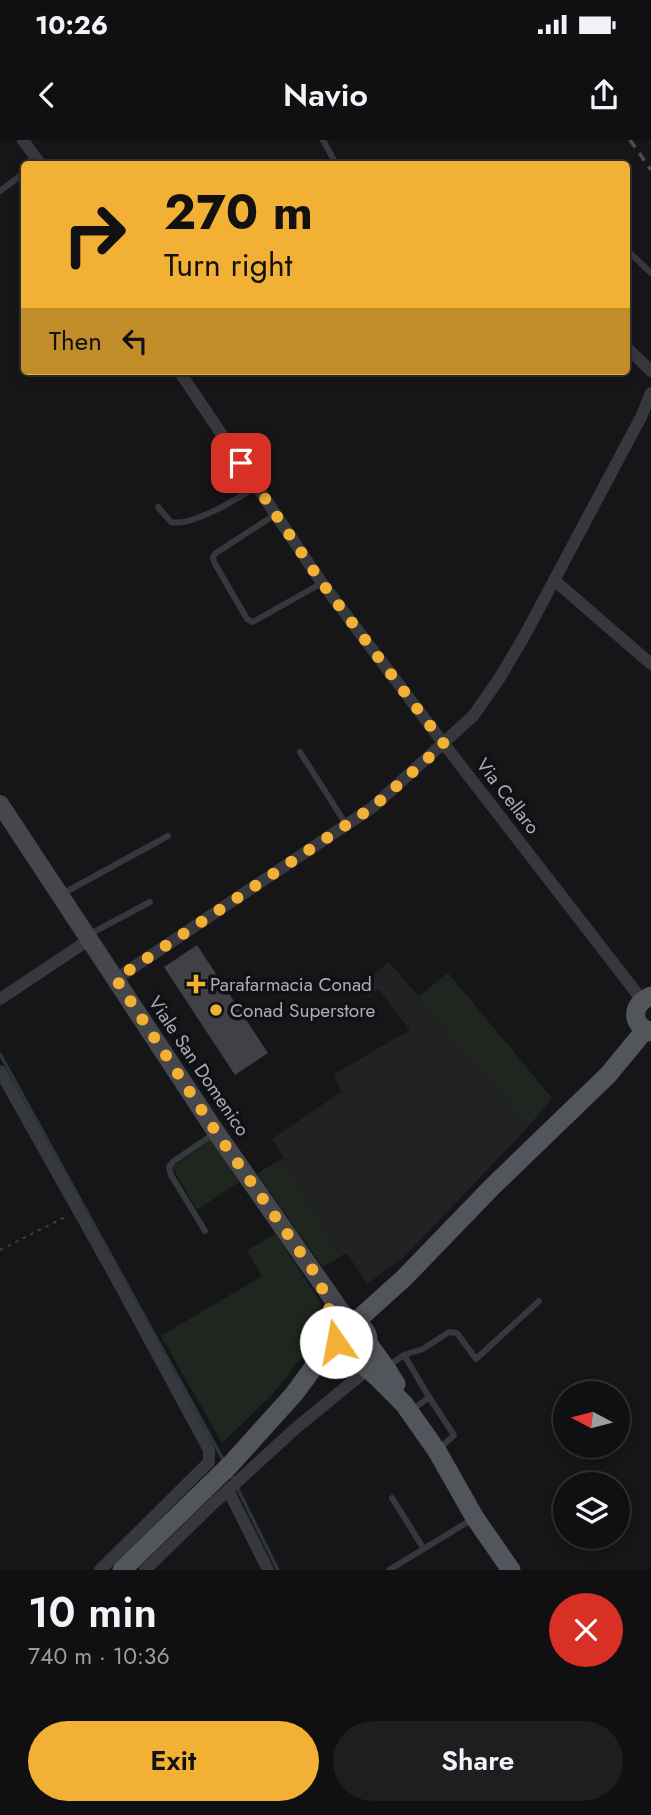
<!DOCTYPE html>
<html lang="en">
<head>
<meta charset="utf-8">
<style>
  body { margin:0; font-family:Jost,sans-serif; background:#1e1e20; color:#f1f3f6; height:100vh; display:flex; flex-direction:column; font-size:26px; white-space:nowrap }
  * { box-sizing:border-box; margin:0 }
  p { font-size:23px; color:#9c9d9f }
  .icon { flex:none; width:38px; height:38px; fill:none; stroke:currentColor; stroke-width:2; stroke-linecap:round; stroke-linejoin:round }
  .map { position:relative; height:1430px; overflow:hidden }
  .panel { display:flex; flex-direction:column; background:#101012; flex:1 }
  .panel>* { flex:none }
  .hud { position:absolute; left:21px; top:21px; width:609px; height:214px; border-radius:7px; box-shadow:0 4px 10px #0003,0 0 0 2px #303032; background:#f2b134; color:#111; overflow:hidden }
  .needle { width:46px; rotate:277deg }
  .tools { position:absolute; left:553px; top:1241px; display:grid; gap:14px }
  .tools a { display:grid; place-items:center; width:77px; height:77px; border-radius:50%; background:#101012; box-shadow:0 4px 10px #0003,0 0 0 2px #303032; font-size:35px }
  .pin { position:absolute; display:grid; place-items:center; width:60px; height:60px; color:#fff; margin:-30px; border-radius:14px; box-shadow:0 4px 10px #0006 }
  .me { position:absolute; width:77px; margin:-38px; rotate:348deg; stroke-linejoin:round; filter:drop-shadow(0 0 5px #0008) }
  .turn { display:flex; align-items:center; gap:24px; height:147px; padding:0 28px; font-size:32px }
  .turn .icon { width:91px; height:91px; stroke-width:2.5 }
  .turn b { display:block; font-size:49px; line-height:60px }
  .then { display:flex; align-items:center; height:66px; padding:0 28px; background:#0003; gap:14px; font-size:26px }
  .round { display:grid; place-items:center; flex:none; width:74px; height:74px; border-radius:37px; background:#1e1e20 }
  .head { display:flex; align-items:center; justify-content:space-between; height:119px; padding:0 28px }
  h1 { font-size:42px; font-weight:600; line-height:52px }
  .button { display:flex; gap:14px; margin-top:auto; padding:14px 28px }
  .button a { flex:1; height:80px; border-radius:42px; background:#f2b134; color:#111; font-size:28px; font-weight:600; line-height:80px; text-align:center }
  .button a+a { background:#1e1e20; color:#f1f3f6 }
  .status { display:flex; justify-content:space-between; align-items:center; height:49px; padding:0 35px; background:#101012; direction:ltr }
  .status svg { height:19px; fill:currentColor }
  header { display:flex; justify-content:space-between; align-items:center; height:91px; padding:0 28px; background:#101012; font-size:32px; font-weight:600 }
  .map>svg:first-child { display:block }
</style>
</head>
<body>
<div class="status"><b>10:26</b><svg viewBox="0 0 49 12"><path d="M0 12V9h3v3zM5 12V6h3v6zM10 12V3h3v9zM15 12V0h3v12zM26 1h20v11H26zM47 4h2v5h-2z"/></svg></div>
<header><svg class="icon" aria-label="back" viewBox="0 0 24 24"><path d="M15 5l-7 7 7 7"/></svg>Navio<svg class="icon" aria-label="share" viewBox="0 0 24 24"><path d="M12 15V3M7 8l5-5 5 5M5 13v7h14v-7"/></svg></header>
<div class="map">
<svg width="651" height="1430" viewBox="0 0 651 1430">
  <rect width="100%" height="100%" fill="#161618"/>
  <path fill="#222225" d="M389,822l140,164 -124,130 -38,28 -20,-31 -6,3 -69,-117 69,-47 -7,-18 76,-44 -31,-41 -10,8 -9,-11z"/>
  <path fill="#1e261f" d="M448,833l104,125 -23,28 -111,-129z
    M212,999l27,43 -42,28 -23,-40v-4z
    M283,1018l58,98 -18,11 -66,-93z
    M276,1094l44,68 2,30 -51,64 -49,47 -61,-107 101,-60 -15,-26z"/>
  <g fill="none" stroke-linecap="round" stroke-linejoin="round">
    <path stroke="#2c353c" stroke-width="3.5" d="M0,914l225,409
      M230,1333l48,97"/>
  </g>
  <path fill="#404145" d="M197,805l71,108 -33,22 -71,-108z"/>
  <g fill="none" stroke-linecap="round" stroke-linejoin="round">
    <path stroke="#3d3f44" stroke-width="2" stroke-dasharray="3.5 5" stroke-linecap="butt" d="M0,1110l67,-34"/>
    <path stroke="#37383d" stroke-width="6" d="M323,0l13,24
      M0,51l24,-18
      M626,109l25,24
      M158,367l13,15c20,5 69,-24 85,-36
      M276,374l-60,39 -3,4 1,5 33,57 6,3 69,-39
      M300,612l46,72
      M62,754l106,-58
      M90,794l60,-32
      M205,1091l-34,-56 -2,-8 5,-6 41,-28
      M404,1215l25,42 25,38 -14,13
      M388,1226l16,-11 19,-6 26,-17 8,1 19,26 63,-58
      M411,1271l18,-14
      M392,1358l32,51
      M389,1430l82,-50"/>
    <path stroke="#37383d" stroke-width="12" d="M23,0l17,24
      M626,207l25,24
      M179,231l143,212 122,161 198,256
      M554,440l97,84
      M116,839l257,-172 100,-91 26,-37 26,-44 116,-218 10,-24
      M0,859l90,-60
      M0,931l110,196 99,183v12l-3,3 -106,105
      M228,1350l40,80
      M145,1430l69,-67 82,-75 72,-59"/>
    <path stroke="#45474d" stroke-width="18" d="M0,664l216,328 134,192"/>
    <path stroke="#53555c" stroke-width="19" d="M651,856c-20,8 -21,29 0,36
      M353,1184l51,-46 88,-91 116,-112 37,-45
      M336 1200a16 16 0 1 1 32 0a16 16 0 1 1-32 0Z
      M367,1202l19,26 10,16
      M353,1216l24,21 27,27 33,47 38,67 36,52
      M122,1430l108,-105 64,-71 42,-57"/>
    <path stroke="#4a4c52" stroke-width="3.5" stroke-dasharray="9 7" stroke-linecap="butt" d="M630,0l21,30"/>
  </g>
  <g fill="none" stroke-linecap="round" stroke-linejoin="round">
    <path stroke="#f2b134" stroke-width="12" stroke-dasharray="0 21.6" d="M241,323l81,120 122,161 -71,63 -257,172 100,153 103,147 18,54 -1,9"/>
  </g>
  <g fill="#f2b134" stroke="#111113" stroke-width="2.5">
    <path d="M192.5 833.5h7v7h7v7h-7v7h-7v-7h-7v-7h7z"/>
    <circle cx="216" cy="870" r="7"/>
  </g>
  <g text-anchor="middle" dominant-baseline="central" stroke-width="7" stroke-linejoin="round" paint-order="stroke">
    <g font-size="19" fill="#a8adb8" stroke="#111113">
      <text transform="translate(508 656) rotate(52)">Via Cellaro</text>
      <text transform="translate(199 926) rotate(56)">Viale San Domenico</text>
    </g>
    <g font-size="19" fill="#a8adb8" stroke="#111113" text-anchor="start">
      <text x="210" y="844">Parafarmacia Conad</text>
      <text x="230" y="870">Conad Superstore</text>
    </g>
  </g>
</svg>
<div class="tools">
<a><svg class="needle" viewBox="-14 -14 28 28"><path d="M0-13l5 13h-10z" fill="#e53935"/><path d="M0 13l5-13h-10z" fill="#9c9d9f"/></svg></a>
<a><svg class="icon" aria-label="layers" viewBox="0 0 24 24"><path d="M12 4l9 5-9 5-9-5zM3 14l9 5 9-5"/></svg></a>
</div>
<div class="pin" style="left:241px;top:323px;background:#d93025"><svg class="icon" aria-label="arrive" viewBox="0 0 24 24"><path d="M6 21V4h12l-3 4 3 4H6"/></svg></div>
<svg class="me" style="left:336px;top:1202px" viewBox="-20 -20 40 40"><circle r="19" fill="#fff"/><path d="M0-13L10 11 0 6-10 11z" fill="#f2b134"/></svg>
<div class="hud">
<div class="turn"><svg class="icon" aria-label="right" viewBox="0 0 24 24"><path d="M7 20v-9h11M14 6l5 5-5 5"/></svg><div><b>270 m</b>Turn right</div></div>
<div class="then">Then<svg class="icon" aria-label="left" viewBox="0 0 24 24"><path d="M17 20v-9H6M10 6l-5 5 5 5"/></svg></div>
</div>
</div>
<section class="panel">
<div class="head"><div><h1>10 min</h1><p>740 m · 10:36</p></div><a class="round" style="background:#d93025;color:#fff"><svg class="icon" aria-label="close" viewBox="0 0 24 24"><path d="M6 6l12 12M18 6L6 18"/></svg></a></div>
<div class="button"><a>Exit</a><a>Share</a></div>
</section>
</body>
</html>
